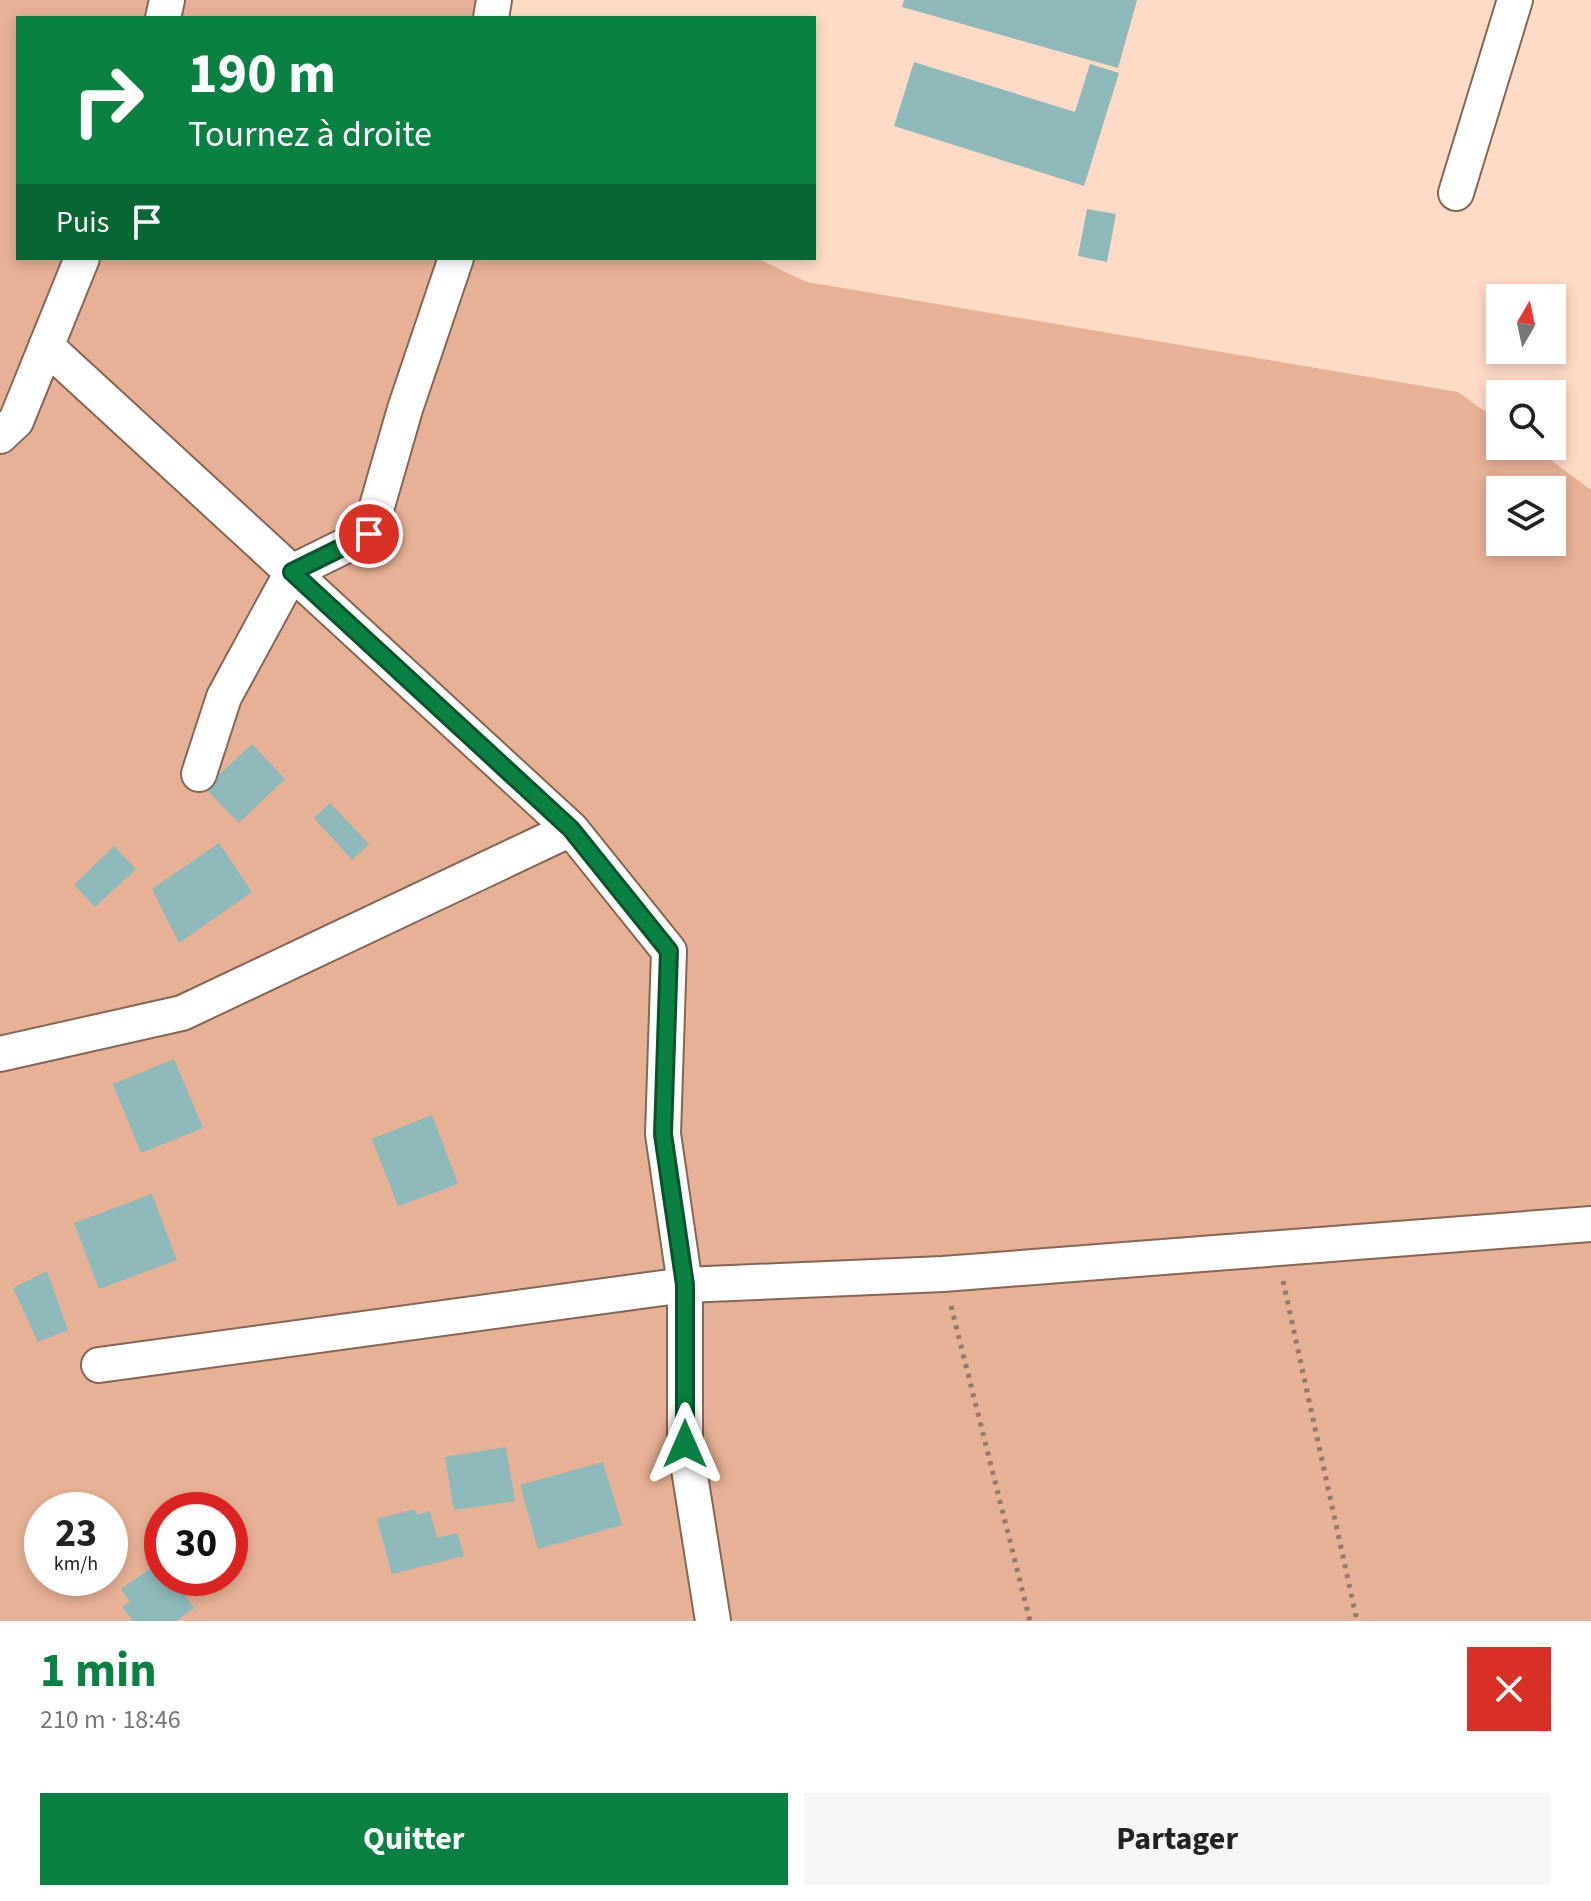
<!DOCTYPE html>
<html lang="fr">
<head>
<meta charset="utf-8">
<style>
  body { margin:0; font-family:"Source Sans 3",sans-serif; background:#f6f6f6; color:#222; height:100vh; display:flex; flex-direction:column; font-size:30px; white-space:nowrap }
  * { box-sizing:border-box; margin:0 }
  p { font-size:26px; color:#767676 }
  .icon { flex:none; width:44px; height:44px; fill:none; stroke:currentColor; stroke-width:2; stroke-linecap:round; stroke-linejoin:round }
  .map { position:relative; height:1621px; overflow:hidden }
  .panel { display:flex; flex-direction:column; background:#fff; flex:1 }
  .panel>* { flex:none }
  .guide { position:absolute; left:16px; top:16px; width:800px; height:244px; border-radius:0px; box-shadow:0 4px 12px #0003; background:#0b8043; color:#fff; overflow:hidden }
  .needle { width:52px; rotate:9deg }
  .buttons { position:absolute; left:1486px; top:284px; display:grid; gap:16px }
  .buttons a { display:grid; place-items:center; width:80px; height:80px; border-radius:0px; background:#fff; box-shadow:0 4px 12px #0003; font-size:40px }
  .speed { position:absolute; left:24px; top:1492px; display:flex; gap:16px; font-size:40px; font-weight:700; text-align:center }
  .speed>* { display:grid; place-content:center; width:104px; height:104px; border-radius:50%; background:#fff; box-shadow:0 4px 12px #0003; line-height:1 }
  .speed small { font-size:20px; font-weight:400 }
  .speed .limit { border:12px solid #d22; background:#fff; color:#111 }
  .pin { position:absolute; display:grid; place-items:center; width:68px; height:68px; color:#fff; margin:-34px; border:4px solid #fff; border-radius:50%; box-shadow:0 2px 8px #0007 }
  .me { position:absolute; width:88px; margin:-44px; rotate:0deg; stroke-linejoin:round; filter:drop-shadow(0 0 6px #0008) }
  .turn { display:flex; align-items:center; gap:28px; height:168px; padding:0 40px; font-size:36px }
  .turn .icon { width:104px; height:104px; stroke-width:2.5 }
  .turn b { display:block; font-size:56px; line-height:68px }
  .then { display:flex; align-items:center; height:76px; padding:0 40px; background:#0003; gap:16px; font-size:30px }
  .round { display:grid; place-items:center; flex:none; width:84px; height:84px; border-radius:0px; background:#f6f6f6 }
  .overview { display:flex; align-items:center; justify-content:space-between; height:136px; padding:0 40px }
  h1 { font-size:48px; font-weight:700; line-height:60px; color:#0b8043 }
  .cta { display:flex; gap:16px; margin-top:auto; padding:16px 40px }
  .cta a { flex:1; height:92px; border-radius:0px; background:#0b8043; color:#fff; font-size:32px; font-weight:700; line-height:92px; text-align:center }
  .cta a+a { background:#f6f6f6; color:#222 }
  .map>svg:first-child { display:block }
</style>
</head>
<body>
<div class="map">
<svg width="1591" height="1621" viewBox="0 0 1591 1621">
  <rect width="100%" height="100%" fill="#fedac7"/>
  <path fill="#e7b195" fill-rule="evenodd" d="M0,0h502l-2,18h-482v240h738l51,24 651,110 42,30v24h32l59,44v1131h-1591zM1500,490h52v52h-52zM42,1510h68v68h-68zM162,1510h68v68h-68z"/>
  <path fill="#8db9ba" d="M904,0h233l-19,68 -216,-61z
    M914,62l161,50 15,-48 29,9 -35,113 -190,-60z
    M1087,209l29,5 -9,48 -29,-6z
    M252,744l33,35 -46,44 -34,-35z
    M330,803l39,41 -17,16 -38,-42z
    M219,843l33,49 -73,51 -27,-54z
    M114,846l22,23 -41,38 -21,-22z
    M174,1059l29,69 -62,25 -28,-69z
    M432,1115l26,69 -60,22 -26,-67z
    M152,1194l25,66 -78,29 -25,-66z
    M47,1271l21,59 -30,12 -25,-54z
    M506,1447l9,54 -61,9 -9,-53z
    M603,1462l19,63 -84,24 -18,-64z
    M415,1509l2,6 13,-4 7,27 20,-5 7,23 -72,18 -15,-55z
    M155,1565l7,13 9,9 5,-4 18,25 -18,13h-43l-11,-14 8,-5 -9,-13z"/>
  <g fill="none" stroke-linecap="round" stroke-linejoin="round">
    <defs>
      <path id="street" d="M163,18l4,-18
        M491,18l3,-18
        M1456,193l59,-193
        M46,346l525,483 98,122 -6,183 22,151v159l28,177
        M0,436l16,-15 66,-163
        M199,774l25,-77 68,-125 77,-38 36,-125 51,-151
        M0,1054l182,-41 389,-184
        M99,1365l586,-80 258,-11 648,-50"/>
    </defs>
    <use href="#street" stroke="#856655" stroke-width="38"/>
    <path stroke="#937a6e" stroke-width="5" stroke-dasharray="4 6" stroke-linecap="butt" d="M1283,1281l74,340
      M951,1306l79,315"/>
    <use href="#street" stroke="#fff" stroke-width="34"/>
  </g>
  <g fill="none" stroke-linecap="round" stroke-linejoin="round">
    <defs>
      <path id="route" d="M369,534l-77,38 279,257 98,122 -6,183 22,151v159"/>
    </defs>
    <use href="#route" stroke="#07532c" stroke-width="20"/>
    <use href="#route" stroke="#0b8043" stroke-width="14"/>
  </g>
</svg>
<div class="buttons">
<a><svg class="needle" viewBox="-14 -14 28 28"><path d="M0-13l5 13h-10z" fill="#e53935"/><path d="M0 13l5-13h-10z" fill="#767676"/></svg></a>
<a><svg class="icon" aria-label="search" viewBox="0 0 24 24"><circle cx="10" cy="10" r="6"/><path d="M15 15l6 6"/></svg></a>
<a><svg class="icon" aria-label="layers" viewBox="0 0 24 24"><path d="M12 4l9 5-9 5-9-5zM3 14l9 5 9-5"/></svg></a>
</div>
<div class="speed"><div>23<small>km/h</small></div><div class="limit">30</div></div>
<div class="pin" style="left:369px;top:534px;background:#d93025"><svg class="icon" aria-label="arrive" viewBox="0 0 24 24"><path d="M6 21V4h12l-3 4 3 4H6"/></svg></div>
<svg class="me" style="left:685px;top:1444px" viewBox="-20 -20 40 40"><path d="M0-17L14 15 0 8-14 15z" fill="#0b8043" stroke="#fff" stroke-width="4"/></svg>
<div class="guide">
<div class="turn"><svg class="icon" aria-label="right" viewBox="0 0 24 24"><path d="M7 20v-9h11M14 6l5 5-5 5"/></svg><div><b>190 m</b>Tournez à droite</div></div>
<div class="then">Puis<svg class="icon" aria-label="arrive" viewBox="0 0 24 24"><path d="M6 21V4h12l-3 4 3 4H6"/></svg></div>
</div>
</div>
<section class="panel">
<div class="overview"><div><h1>1 min</h1><p>210 m · 18:46</p></div><a class="round" style="background:#d93025;color:#fff"><svg class="icon" aria-label="close" viewBox="0 0 24 24"><path d="M6 6l12 12M18 6L6 18"/></svg></a></div>
<div class="cta"><a>Quitter</a><a>Partager</a></div>
</section>
</body>
</html>
